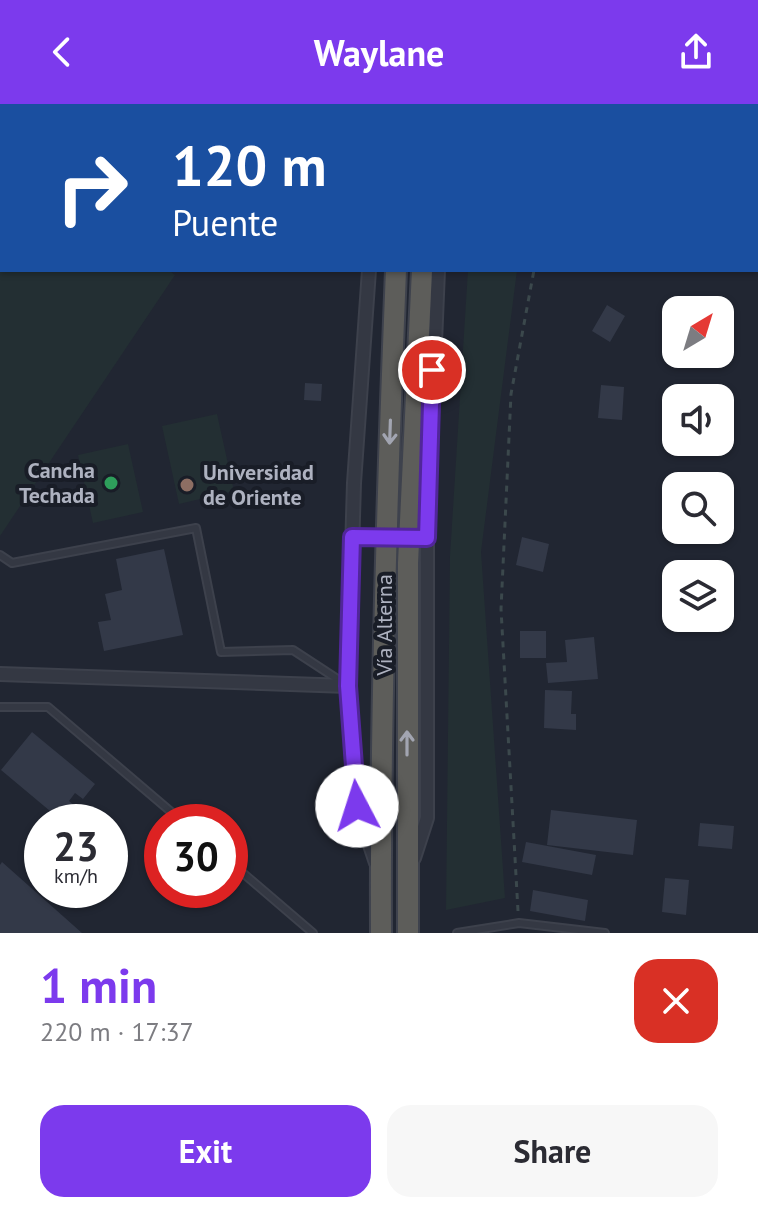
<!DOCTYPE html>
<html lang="en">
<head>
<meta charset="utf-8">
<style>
  body { margin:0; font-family:"PT Sans",sans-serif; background:#f7f7f7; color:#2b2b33; height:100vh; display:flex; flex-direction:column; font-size:30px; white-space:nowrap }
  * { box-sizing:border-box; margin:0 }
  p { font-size:26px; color:#7c7c81 }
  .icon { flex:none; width:44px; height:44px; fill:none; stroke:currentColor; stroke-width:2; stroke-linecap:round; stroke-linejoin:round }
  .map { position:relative; height:829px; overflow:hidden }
  .sheet { display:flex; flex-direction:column; background:#fff; flex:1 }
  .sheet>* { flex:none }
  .top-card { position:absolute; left:0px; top:0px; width:758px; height:168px; box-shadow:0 2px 6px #0004; background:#1a4fa0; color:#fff; overflow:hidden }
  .needle { width:52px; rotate:38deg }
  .fabs { position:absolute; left:662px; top:192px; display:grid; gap:16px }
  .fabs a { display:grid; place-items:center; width:72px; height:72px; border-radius:16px; background:#fff; box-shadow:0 2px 6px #0004; font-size:40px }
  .speed { position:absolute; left:24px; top:700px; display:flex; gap:16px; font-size:40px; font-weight:700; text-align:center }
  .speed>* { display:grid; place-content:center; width:104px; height:104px; border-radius:50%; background:#fff; box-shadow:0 2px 6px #0004; line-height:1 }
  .speed small { font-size:20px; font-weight:400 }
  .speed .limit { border:12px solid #d22; background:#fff; color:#111 }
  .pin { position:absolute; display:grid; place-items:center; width:68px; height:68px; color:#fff; margin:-34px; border:4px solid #fff; border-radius:50%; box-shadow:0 2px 8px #0007 }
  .me { position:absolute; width:88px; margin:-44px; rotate:355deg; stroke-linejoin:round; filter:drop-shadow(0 0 6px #0008) }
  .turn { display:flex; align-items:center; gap:28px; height:168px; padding:0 40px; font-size:36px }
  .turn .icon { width:104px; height:104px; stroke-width:2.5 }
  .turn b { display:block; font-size:56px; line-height:68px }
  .round { display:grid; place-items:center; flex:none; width:84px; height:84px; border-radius:24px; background:#f7f7f7 }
  .overview { display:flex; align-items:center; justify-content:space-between; height:136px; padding:0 40px }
  h1 { font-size:48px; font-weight:700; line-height:60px; color:#7c3aed }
  .cta { display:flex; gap:16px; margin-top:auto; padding:16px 40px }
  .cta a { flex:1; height:92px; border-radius:24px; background:#7c3aed; color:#fff; font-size:32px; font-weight:700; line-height:92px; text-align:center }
  .cta a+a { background:#f7f7f7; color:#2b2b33 }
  header { display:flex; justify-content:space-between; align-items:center; height:104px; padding:0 40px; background:#7c3aed; color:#fff; font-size:36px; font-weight:700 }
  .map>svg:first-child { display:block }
</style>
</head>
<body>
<header><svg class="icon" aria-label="back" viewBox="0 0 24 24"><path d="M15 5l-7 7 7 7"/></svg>Waylane<svg class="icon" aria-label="share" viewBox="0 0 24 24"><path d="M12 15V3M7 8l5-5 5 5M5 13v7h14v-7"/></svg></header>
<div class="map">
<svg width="758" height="829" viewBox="0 0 758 829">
  <rect width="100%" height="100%" fill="#212632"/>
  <path fill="#232f33" d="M0,54l2,112h166l7,5 -175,261z
    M468,166h49l-36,282 24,346 -59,12 4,-354z
    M217,310l17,77 -55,13 -17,-78z
    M128,340l15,68 -50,11 -15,-68z"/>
  <path fill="#333948" d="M607,201l18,11 -15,26 -18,-11z
    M305,279l17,1 -1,17 -17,-1z
    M601,281l23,2 -2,33 -24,-2z
    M522,433l27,7 -6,28 -27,-7z
    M164,445l19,86 -79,16 -6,-29 13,-2 -6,-26 17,-4 -6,-31z
    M520,527h26v27h-26z
    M594,533l4,42 -50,4 -2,-20 21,-1 -2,-22z
    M545,586l27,1 -1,23h5v16l-32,-2z
    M32,628l63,52 -12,15 -8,-6 -6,8 6,5 -13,15 -61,-51z
    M551,706l86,10 -4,35 -86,-10z
    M700,719l34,3 -2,23 -34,-3z
    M526,738l70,13 -4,20 -70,-13z
    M2,758l80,71h-82v-68z
    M665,774l24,2 -3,35 -24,-3z
    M533,786l55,10 -3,21 -55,-10z"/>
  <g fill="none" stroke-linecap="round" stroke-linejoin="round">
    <defs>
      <path id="service" d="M232,0l2,2
        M342,2l1,-2
        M0,451l12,8 184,-35 25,124 72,-2 52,34
        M0,603h48l135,115
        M230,758l83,71
        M457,829l62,-10 86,10"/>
      <path id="minor" d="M394,2l1,-2
        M0,570l348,12 9,120 19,57
        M348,582l6,-203 15,-213
        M414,754l13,-40v-280l11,-268"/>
      <path id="trunk" d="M442,2l1,-2
        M476,2l1,-2
        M381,829c-1,-221 6,-442 15,-663
        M408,829v-370l14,-293"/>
    </defs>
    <use href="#service" stroke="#3d414c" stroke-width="10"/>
    <use href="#minor" stroke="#3d414c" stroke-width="16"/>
    <use href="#trunk" stroke="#3e424d" stroke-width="24"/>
    <path stroke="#3b484c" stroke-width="3" stroke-dasharray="6 6" stroke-linecap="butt" d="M518,807l-17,-302 10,-215 23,-124"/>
    <use href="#service" stroke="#343843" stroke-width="6"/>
    <use href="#minor" stroke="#343843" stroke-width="12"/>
    <use href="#trunk" stroke="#5d5d5a" stroke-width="20"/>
    <defs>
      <path id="minor-bridge" d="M376,433l19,1
        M399,434h20"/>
    </defs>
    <use href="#minor-bridge" stroke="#3d414c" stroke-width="16" stroke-linecap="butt"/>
    <use href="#minor-bridge" stroke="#343843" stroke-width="12"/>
  </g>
  <defs><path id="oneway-shaft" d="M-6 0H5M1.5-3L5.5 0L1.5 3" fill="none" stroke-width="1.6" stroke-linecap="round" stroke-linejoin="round" transform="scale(2)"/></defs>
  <g stroke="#a2a5b1">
    <use href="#oneway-shaft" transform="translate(390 328) rotate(92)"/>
    <use href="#oneway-shaft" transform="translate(407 639) rotate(-90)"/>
  </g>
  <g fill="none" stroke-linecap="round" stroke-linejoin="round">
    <defs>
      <path id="route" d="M357,702l-9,-120 4,-149 75,1 5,-168"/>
    </defs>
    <use href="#route" stroke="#51269a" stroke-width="20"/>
    <use href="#route" stroke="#7c3aed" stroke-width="14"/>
  </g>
  <circle fill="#2e9e5b" stroke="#191d27" stroke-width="3" cx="111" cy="379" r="8"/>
  <circle fill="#8d6e63" stroke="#191d27" stroke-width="3" cx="187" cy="381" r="8"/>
  <g text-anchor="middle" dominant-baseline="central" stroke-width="8" stroke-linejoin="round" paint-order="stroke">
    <g font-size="22" font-weight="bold" fill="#aeb2c0" stroke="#191d27" text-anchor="end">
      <text x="95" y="366">Cancha<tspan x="95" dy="25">Techada</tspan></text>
      <text x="203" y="368" text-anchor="start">Universidad<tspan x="203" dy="25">de Oriente</tspan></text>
    </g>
    <g font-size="22" fill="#aeb2c0" stroke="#191d27">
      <text transform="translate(384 521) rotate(-90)">Vía Alterna</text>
    </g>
  </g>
</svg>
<div class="fabs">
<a><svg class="needle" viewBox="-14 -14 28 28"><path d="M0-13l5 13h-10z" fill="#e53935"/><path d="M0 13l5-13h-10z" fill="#7c7c81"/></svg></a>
<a><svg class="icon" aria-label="sound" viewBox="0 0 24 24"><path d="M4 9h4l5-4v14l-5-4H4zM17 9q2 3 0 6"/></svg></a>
<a><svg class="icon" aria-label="search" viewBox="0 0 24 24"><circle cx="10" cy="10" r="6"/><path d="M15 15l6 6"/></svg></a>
<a><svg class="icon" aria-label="layers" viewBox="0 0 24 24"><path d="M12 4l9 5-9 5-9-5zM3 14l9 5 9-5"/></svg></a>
</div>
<div class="speed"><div>23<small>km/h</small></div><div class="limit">30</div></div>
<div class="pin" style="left:432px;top:266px;background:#d93025"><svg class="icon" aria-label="arrive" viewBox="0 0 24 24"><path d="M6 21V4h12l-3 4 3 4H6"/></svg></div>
<svg class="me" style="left:357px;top:702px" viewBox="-20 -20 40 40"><circle r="19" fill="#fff"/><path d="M0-13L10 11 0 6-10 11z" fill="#7c3aed"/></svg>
<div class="top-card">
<div class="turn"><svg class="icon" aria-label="right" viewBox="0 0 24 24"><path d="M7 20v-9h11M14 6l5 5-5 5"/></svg><div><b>120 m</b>Puente</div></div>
</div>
</div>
<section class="sheet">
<div class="overview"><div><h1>1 min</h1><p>220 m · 17:37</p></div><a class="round" style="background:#d93025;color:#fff"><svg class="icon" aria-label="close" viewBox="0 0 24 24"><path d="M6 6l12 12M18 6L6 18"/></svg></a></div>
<div class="cta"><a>Exit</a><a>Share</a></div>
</section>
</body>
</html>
